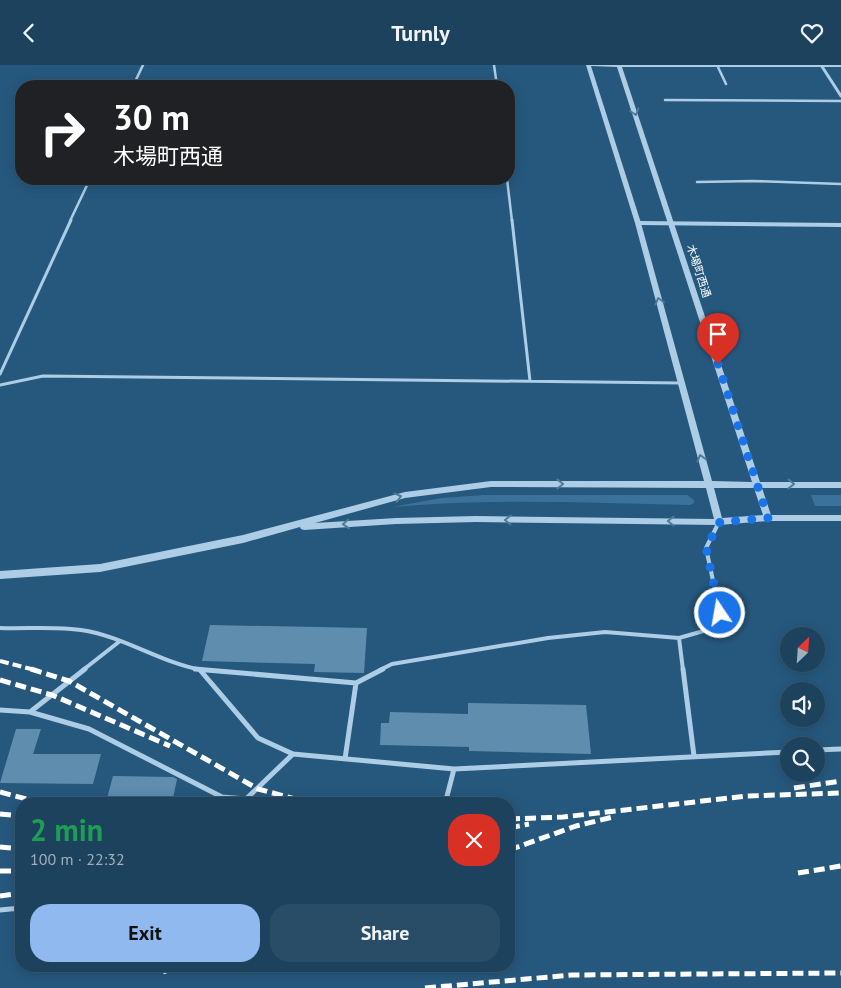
<!DOCTYPE html>
<html lang="en">
<head>
<meta charset="utf-8">
<style>
  body { margin:0; font-family:"PT Sans","Noto Sans JP",sans-serif; background:#294d67; color:#f1f3f6; height:100vh; display:flex; flex-direction:column; font-size:19px; white-space:nowrap }
  * { box-sizing:border-box; margin:0 }
  p { font-size:16px; color:#a0b0bc }
  .icon { flex:none; width:28px; height:28px; fill:none; stroke:currentColor; stroke-width:2; stroke-linecap:round; stroke-linejoin:round }
  .map { position:relative; flex:1; overflow:hidden }
  .panel { position:absolute; left:15px; top:732px; width:500px; height:175px; display:flex; flex-direction:column; background:#1c425e; border-radius:20px; box-shadow:0 2px 12px #0003,0 0 0 1px #3a5b73 }
  .panel>* { flex:none }
  .top-card { position:absolute; left:15px; top:15px; width:500px; height:105px; border-radius:20px; box-shadow:0 2px 12px #0003,0 0 0 1px #3a5b73; background:#202124; color:#fff; overflow:hidden }
  .needle { width:32px; rotate:25deg }
  .tools { position:absolute; left:780px; top:562px; display:grid; gap:10px }
  .tools a { display:grid; place-items:center; width:45px; height:45px; border-radius:50%; background:#1c425e; box-shadow:0 2px 12px #0003,0 0 0 1px #3a5b73; font-size:25px }
  .pin { position:absolute; display:grid; place-items:center; width:42px; height:42px; color:#fff; margin:-51px -21px; border-radius:50% 50% 50% 0; rotate:-45deg; box-shadow:0 0 5px #0007 }
  .pin .icon { rotate:45deg }
  .me { position:absolute; width:55px; margin:-28px; rotate:348deg; stroke-linejoin:round; filter:drop-shadow(0 0 4px #0008) }
  .turn { display:flex; align-items:center; gap:18px; height:105px; padding:0 15px; font-size:22px }
  .turn .icon { width:65px; height:65px; stroke-width:2.5 }
  .turn b { display:block; font-size:35px; line-height:42px }
  .round { display:grid; place-items:center; flex:none; width:52px; height:52px; border-radius:20px; background:#294d67 }
  .overview { display:flex; align-items:center; justify-content:space-between; height:85px; padding:0 15px }
  h1 { font-size:30px; font-weight:700; line-height:38px; color:#1e9e55 }
  .button { display:flex; gap:10px; margin-top:auto; padding:10px 15px }
  .button a { flex:1; height:58px; border-radius:20px; background:#90b9f0; color:#111; font-size:20px; font-weight:700; line-height:58px; text-align:center }
  .button a+a { background:#294d67; color:#f1f3f6 }
  header { display:flex; justify-content:space-between; align-items:center; height:65px; padding:0 15px; background:#1c425e; font-size:22px; font-weight:700 }
  .map>svg:first-child { display:block }
</style>
</head>
<body>
<header><svg class="icon" aria-label="back" viewBox="0 0 24 24"><path d="M15 5l-7 7 7 7"/></svg>Turnly<svg class="icon" aria-label="heart" viewBox="0 0 24 24"><path d="M12 20l-8-8c-3-5 5-10 8-4 3-6 11-1 8 4z"/></svg></header>
<div class="map">
<svg width="841" height="923" viewBox="0 0 841 923">
  <rect width="100%" height="100%" fill="#26587d"/>
  <path fill="#3a729b" d="M484,430h203l7,5v3l-4,2c-99,-2 -199,-7 -297,2l48,-9z
    M811,430h30v11h-26z"/>
  <path fill="#5f8dae" d="M210,560l157,3 -3,45 -50,-1 1,-8 -113,-3z
    M468,638l118,2 5,49 -122,-3v-4l-89,-2 1,-22h8l1,-11 78,2z
    M16,664h25l-8,25h68l-8,30 -93,-1z
    M113,711l60,1 4,2 -5,24 -66,-1z"/>
  <g fill="none" stroke-linecap="round" stroke-linejoin="round">
    <path stroke="#accde5" stroke-width="2.5" d="M494,0l3,21
      M717,0l9,19
      M133,21l10,-21
      M665,35l176,1
      M507,114l5,42
      M697,117l56,-1 88,3
      M70,156l20,-42"/>
    <path stroke="#accde5" stroke-width="3" d="M512,155l18,161
      M0,309l71,-154
      M0,320l43,-9 637,7"/>
    <path stroke="#accde5" stroke-width="4" d="M0,563c26,1 55,-2 81,2 42,6 78,32 120,40
      M679,573l4,32
      M83,605l37,-29
      M380,605l12,-6 156,-26 57,-6 74,6 28,-8 13,-17 -14,-65 13,-26"/>
    <path stroke="#accde5" stroke-width="5" d="M195,604l161,14 27,-14
      M683,604l11,87
      M200,605l58,68 35,16 161,15 335,-17
      M0,645l30,2 59,17 133,68 24,2 47,-45
      M30,647l55,-43
      M816,685l25,-1
      M345,694l11,-76
      M445,739l9,-35
      M0,845l21,-2"/>
    <path stroke="#accde5" stroke-width="3" d="M821,0l20,31"/>
    <path stroke="#accde5" stroke-width="4" d="M638,158l203,2"/>
    <path fill="#accde5" fill-rule="evenodd" d="M586,0h255v2h-219l138,415h81v6h-79l9,27h70v6h-73l-49,4 -243,-3 -80,2 -92,6 -3,-1 -1,-2 -57,16 -143,29 -100,7v-8l100,-7 143,-29 162,-43 86,-11h213l-69,-258zM591,1l26,1 135,415 -40,-1 -71,-258zM491,422l215,1 8,31 -238,-3 -80,2 -81,5 90,-25zM714,423h40l9,27 -41,3z"/>
    <path stroke="#fff" stroke-width="4" stroke-dasharray="9 4" stroke-linecap="butt" d="M0,596l35,9"/>
    <path stroke="#fff" stroke-width="5" stroke-dasharray="11 5" stroke-linecap="butt" d="M31,604l38,12 189,108 56,15
      M0,615l52,15 118,51
      M794,723l47,-7
      M0,727l45,12
      M0,749l21,2
      M509,754l54,-2 184,-21 94,-3
      M509,763l20,-4
      M0,782l21,2
      M509,785l67,-24 37,-9
      M0,806h21
      M798,808l43,-7
      M0,831l21,-3
      M163,907l18,-6
      M425,923l147,-13 269,-2"/>
  </g>
  <defs><path id="oneway-chevron" d="M-2-3.5L2.5 0L-2 3.5" fill="none" stroke-width="1.6" stroke-linecap="round" stroke-linejoin="round" transform="scale(1.25)"/></defs>
  <g stroke="#4e7b9c">
    <use href="#oneway-chevron" transform="translate(635 47) rotate(72)"/>
    <use href="#oneway-chevron" transform="translate(659 236) rotate(-105)"/>
    <use href="#oneway-chevron" transform="translate(701 393) rotate(-105)"/>
    <use href="#oneway-chevron" transform="translate(560 419)"/>
    <use href="#oneway-chevron" transform="translate(791 419) rotate(1)"/>
    <use href="#oneway-chevron" transform="translate(398 432) rotate(-14)"/>
    <use href="#oneway-chevron" transform="translate(508 455) rotate(-179)"/>
    <use href="#oneway-chevron" transform="translate(671 456) rotate(-179)"/>
    <use href="#oneway-chevron" transform="translate(346 459) rotate(176)"/>
  </g>
  <g fill="none" stroke-linecap="round" stroke-linejoin="round">
    <path stroke="#1a73e8" stroke-width="9" stroke-dasharray="0 16.2" d="M718,299l50,154 -48,4 -14,26 14,65"/>
  </g>
  <g text-anchor="middle" dominant-baseline="central" stroke-width="4" stroke-linejoin="round" paint-order="stroke">
    <g font-size="11" fill="#fff" stroke="#26587d">
      <text transform="translate(699 206) rotate(72)">木場町西通</text>
    </g>
  </g>
</svg>
<div class="tools">
<a><svg class="needle" viewBox="-14 -14 28 28"><path d="M0-13l5 13h-10z" fill="#e53935"/><path d="M0 13l5-13h-10z" fill="#a0b0bc"/></svg></a>
<a><svg class="icon" aria-label="sound" viewBox="0 0 24 24"><path d="M4 9h4l5-4v14l-5-4H4zM17 9q2 3 0 6"/></svg></a>
<a><svg class="icon" aria-label="search" viewBox="0 0 24 24"><circle cx="10" cy="10" r="6"/><path d="M15 15l6 6"/></svg></a>
</div>
<div class="pin" style="left:718px;top:299px;background:#d93025"><svg class="icon" aria-label="arrive" viewBox="0 0 24 24"><path d="M6 21V4h12l-3 4 3 4H6"/></svg></div>
<svg class="me" style="left:720px;top:548px" viewBox="-20 -20 40 40"><circle r="17" fill="#1a73e8" stroke="#fff" stroke-width="3"/><path d="M0-11L8 9 0 5-8 9z" fill="#fff"/></svg>
<div class="top-card">
<div class="turn"><svg class="icon" aria-label="right" viewBox="0 0 24 24"><path d="M7 20v-9h11M14 6l5 5-5 5"/></svg><div><b>30 m</b>木場町西通</div></div>
</div>
<section class="panel">
<div class="overview"><div><h1>2 min</h1><p>100 m · 22:32</p></div><a class="round" style="background:#d93025;color:#fff"><svg class="icon" aria-label="close" viewBox="0 0 24 24"><path d="M6 6l12 12M18 6L6 18"/></svg></a></div>
<div class="button"><a>Exit</a><a>Share</a></div>
</section>
</div>
</body>
</html>
